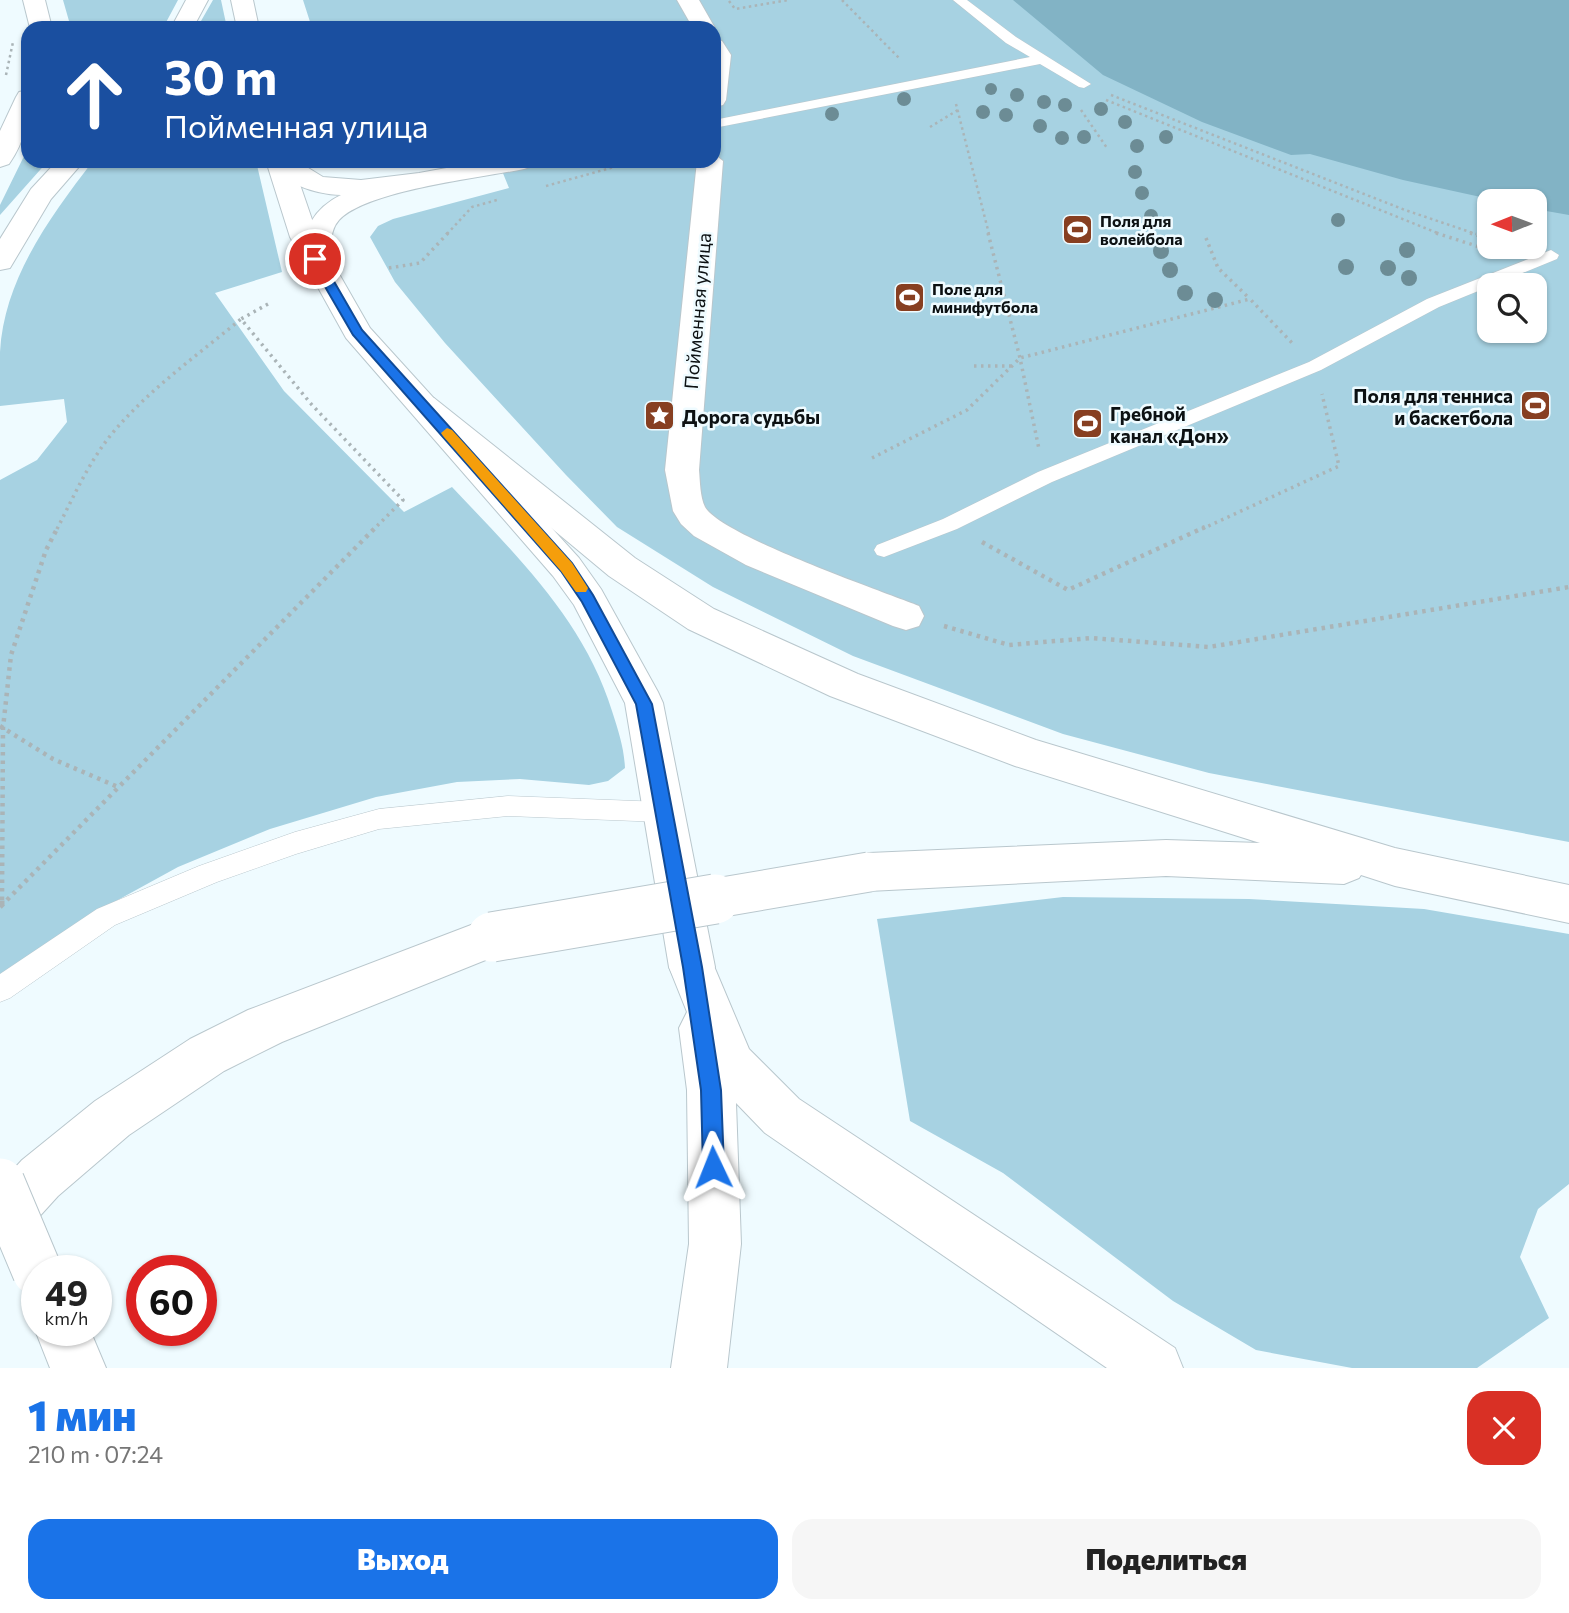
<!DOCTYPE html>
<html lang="ru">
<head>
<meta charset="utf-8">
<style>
  body { margin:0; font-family:Commissioner,sans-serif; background:#f6f6f6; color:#222; height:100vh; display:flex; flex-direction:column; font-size:26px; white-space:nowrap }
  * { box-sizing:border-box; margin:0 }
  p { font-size:23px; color:#767676 }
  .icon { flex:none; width:38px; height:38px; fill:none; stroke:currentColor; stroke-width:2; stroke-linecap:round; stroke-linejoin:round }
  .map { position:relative; height:1368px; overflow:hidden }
  .details { display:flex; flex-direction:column; background:#fff; flex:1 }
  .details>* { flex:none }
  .guide { position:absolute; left:21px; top:21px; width:700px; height:147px; border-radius:21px; box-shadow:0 2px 5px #0004; background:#1a4fa0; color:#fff; overflow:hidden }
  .needle { width:46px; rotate:269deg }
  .controls { position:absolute; left:1477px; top:189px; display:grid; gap:14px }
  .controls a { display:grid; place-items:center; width:70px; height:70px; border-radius:14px; background:#fff; box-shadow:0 2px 5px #0004; font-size:35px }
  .speed { position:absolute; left:21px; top:1255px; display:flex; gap:14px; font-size:35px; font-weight:700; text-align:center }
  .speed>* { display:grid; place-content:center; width:91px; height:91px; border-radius:50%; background:#fff; box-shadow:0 2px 5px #0004; line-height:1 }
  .speed small { font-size:18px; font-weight:400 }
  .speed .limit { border:10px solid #d22; background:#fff; color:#111 }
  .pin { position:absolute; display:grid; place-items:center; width:60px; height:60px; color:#fff; margin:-30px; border:4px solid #fff; border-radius:50%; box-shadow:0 2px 7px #0007 }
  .me { position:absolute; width:77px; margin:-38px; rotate:358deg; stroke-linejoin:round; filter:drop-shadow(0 0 5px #0008) }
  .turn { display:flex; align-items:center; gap:24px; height:147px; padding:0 28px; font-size:32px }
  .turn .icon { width:91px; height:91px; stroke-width:2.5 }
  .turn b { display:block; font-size:49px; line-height:60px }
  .round { display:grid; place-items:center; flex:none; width:74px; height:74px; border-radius:21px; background:#f6f6f6 }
  .summary { display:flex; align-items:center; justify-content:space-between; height:119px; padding:0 28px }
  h1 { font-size:42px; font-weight:800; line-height:52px; color:#1a73e8 }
  .action { display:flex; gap:14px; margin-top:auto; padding:14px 28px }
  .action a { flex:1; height:80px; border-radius:21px; background:#1a73e8; color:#fff; font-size:28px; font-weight:800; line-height:80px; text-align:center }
  .action a+a { background:#f6f6f6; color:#222 }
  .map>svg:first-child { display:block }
</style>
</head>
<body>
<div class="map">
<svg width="1569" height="1368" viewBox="0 0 1569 1368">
  <rect width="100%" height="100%" fill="#effbff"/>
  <path fill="#a7d2e2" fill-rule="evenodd" d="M63,0h115l-15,28h-92z
    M213,0h8l6,28h-30z
    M303,0h1266v842l-360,-69 -146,-39 -210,-78 -140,-69 -96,-60 -51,-52 -121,-132 -50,-61 -25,-45 8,-11 15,-7 116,-31 -11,-27h216v-133h-402zM1489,201h46v46h-46zM1489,285h46v46h-46z
    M28,148v13h20l-48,54v-10z
    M93,161h163l26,111 -67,21 69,98 120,121 48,-25c64,68 132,133 160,224 6,19 12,36 13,57l-17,13 -19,4 -69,-6 -63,3 -81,15 -106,32 -92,38 -82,45 -96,66v-498l37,-20 30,-38 -3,-23 -64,7c0,-18 0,-36 0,-54 4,-73 50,-135 93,-191z
    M1063,897l186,2 175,10 145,25v250l-31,25 -18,48 29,61 -72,50h-125l-96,-18 -83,-49 -170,-128 -93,-52 -33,-202z"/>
  <path fill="#82b3c5" d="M1013,0h556v215l-34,-6v-8h-36l-96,-21 -93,-26 -19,1 -89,-33 -99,-47z"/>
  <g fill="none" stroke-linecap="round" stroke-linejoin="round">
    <defs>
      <path id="service" d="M953,0h14l49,37 75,47 -7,4 -5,-1 -39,-23 -326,64v-8l316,-63 -24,-14z
        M1551,250l8,5 -2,4 -118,48 -118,63 -269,112 -95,47 -73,28 -7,-2 -3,-5 3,-5 66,-26 95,-47 271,-110 118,-63z
        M508,796l154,6 9,3 3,7 -3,7 -9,3 -154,-6 -129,13 -83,25 -79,28 -102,43 -105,73 -10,4v-28l97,-65 102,-43 96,-34 84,-23z"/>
      <path id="minor" d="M677,0h22l16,28 -1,2 -21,-2z
        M714,39l8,2 9,14 -5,45 -3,5 -9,2z
        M714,154l9,7 -24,309c1,11 1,27 6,37 17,29 176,84 214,99l5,10 -5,10 -13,4 -13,-4 -147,-61 -52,-29 -13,-12 -8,-13 -8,-41 32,-309h17z
        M268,161h29l26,16 38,3 58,-7 66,-12h52l-4,5 -9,3c-44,9 -156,21 -185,51 -12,13 -5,32 -14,45l-10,2 -10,-2 -4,-6c3,-30 12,-50 40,-64 -27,-1 -57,-11 -73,-34z"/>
      <path id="secondary" d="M23,0h22l7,28h-22z
        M231,0h22l6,28h-22z
        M28,90c0,29 -2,50 -19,74l-9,3v-36l16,-34 3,-5z
        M266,161h26l26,76 52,91 209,230 22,31 57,103 5,11 52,264 -7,15 -16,6 -16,-6 -7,-15 -44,-264 -51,-98 -21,-29 -207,-238 -56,-101z"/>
      <path id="primary" d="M186,0h22l-15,28h-22z
        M57,161h27l-33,38 -41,69 -10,2v-31l31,-50z
        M423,395l11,3 201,160 79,51 144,65 178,66 359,108 174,37v38l-174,-37 -34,-11 -2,3 -15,6 -178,-8 -297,15 -15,-6 -7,-13 7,-13 15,-6 297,-13 94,3 -245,-77 -185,-70 -142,-67 -79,-53 -197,-164 -5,-7 5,-7z
        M492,917l16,6 6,14 -6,14 -226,91 -58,29 -95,64 -71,61 -40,44 -18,8v-64l22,-24 73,-59 95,-62 58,-29z
        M692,946l16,6 41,97 50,50 376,249 8,20h-76l-342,-235 -29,-30 5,141 -14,124h-56l18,-124 -2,-154 -8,-62 8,-16 -18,-45 7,-15z
        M37,1325v5h53l16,38h-56l-15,-38z"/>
    </defs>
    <use href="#service" stroke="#b9c7cd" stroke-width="1"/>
    <use href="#minor" stroke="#b9c7cd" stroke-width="2"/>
    <use href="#secondary" stroke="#b9c7cd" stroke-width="2"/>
    <use href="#primary" stroke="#b9c7cd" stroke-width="2"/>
    <path stroke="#aab4b7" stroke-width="2.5" stroke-dasharray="2.5 3.5" stroke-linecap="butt" d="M842,0l58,59
      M729,1l6,8 54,-9
      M6,75l7,-33
      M1111,95l294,115 71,24
      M1106,100l334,134
      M956,104l33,130
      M1081,110l26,38
      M930,127l28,-17
      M546,186l90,-25
      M447,234l25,-27 25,-7"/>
    <path stroke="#aab4b7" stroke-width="3.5" stroke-dasharray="2.5 4.5" stroke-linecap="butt" d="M988,233l32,125 19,91
      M1436,233l53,17
      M1470,233l19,6
      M1206,238l12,30 32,31
      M389,268l31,-5 28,-30
      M268,304l-27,15 71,86 91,95 -29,29
      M974,366h38
      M872,458l95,-48 53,-52 230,-59 44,46
      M57,529c17,-33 33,-70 58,-99 36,-42 84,-76 126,-111
      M1202,529l137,-63 -17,-72"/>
    <path stroke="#aab4b7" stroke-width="4.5" stroke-dasharray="3.5 5" stroke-linecap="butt" d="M982,542l86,48 137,-63
      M944,626l65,19 82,-7 118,9 360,-60
      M0,726l53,33 65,28
      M2,900l1,-172 8,-73 35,-105 12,-23
      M7,900l369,-373"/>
    <path stroke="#aab4b7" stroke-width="5" stroke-dasharray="4.5 7" stroke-linecap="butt" d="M2,905v-6
      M0,907l8,-8"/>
    <use href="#service" fill="#fff" fill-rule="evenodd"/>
    <use href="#minor" fill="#fff" fill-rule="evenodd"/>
    <use href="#secondary" fill="#fff" fill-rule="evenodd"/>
    <use href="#primary" fill="#fff" fill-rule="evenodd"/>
    <defs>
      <path id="primary-bridge-far1" d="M705,900l164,-28"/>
      <path id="primary-bridge" d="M492,937l223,-38
        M0,1183l37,88"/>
    </defs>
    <use href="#primary-bridge-far1" stroke="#b9c7cd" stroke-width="41" stroke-linecap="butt"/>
    <use href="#primary-bridge" stroke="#b9c7cd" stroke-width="51" stroke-linecap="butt"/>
    <use href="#primary-bridge-far1" stroke="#fff" stroke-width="39"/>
    <use href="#primary-bridge" stroke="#fff" stroke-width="49"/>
  </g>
  <g fill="#6c8c95">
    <circle cx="991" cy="89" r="6"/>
    <circle cx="1017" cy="95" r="7"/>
    <circle cx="904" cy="99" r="7"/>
    <circle cx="1044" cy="102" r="7"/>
    <circle cx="1065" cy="105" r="7"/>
    <circle cx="1101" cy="109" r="7"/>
    <circle cx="983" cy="112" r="7"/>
    <circle cx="832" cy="114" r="7"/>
    <circle cx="1006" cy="115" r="7"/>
    <circle cx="1125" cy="122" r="7"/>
    <circle cx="1040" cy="126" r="7"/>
    <circle cx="1084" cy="137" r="7"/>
    <circle cx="1166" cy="137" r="7"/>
    <circle cx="1062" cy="138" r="7"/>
    <circle cx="1137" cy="146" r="7"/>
    <circle cx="1135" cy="172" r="7"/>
    <circle cx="1142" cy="193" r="7"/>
    <circle cx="1151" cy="216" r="7"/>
    <circle cx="1338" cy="220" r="7"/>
    <circle cx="1407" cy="250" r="8"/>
    <circle cx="1161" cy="251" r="8"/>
    <circle cx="1346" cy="267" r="8"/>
    <circle cx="1388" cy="268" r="8"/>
    <circle cx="1170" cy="270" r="8"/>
    <circle cx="1409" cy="278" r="8"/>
    <circle cx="1185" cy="293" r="8"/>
    <circle cx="1215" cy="300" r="8"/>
  </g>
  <path fill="#1a73e8" stroke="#114b97" stroke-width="2" d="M315,255l6,4 41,71 210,233 21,32 59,109 50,263 19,123 3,77 -3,7 -8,3 -7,-3 -3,-7 -2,-77 -18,-123 -47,-263 -54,-102 -21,-31 -208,-236 -44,-76z"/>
  <path fill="#f59e0b" d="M447,428l5,2 120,133 16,25 -2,4h-10l-15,-21 -118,-135 -2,-3z"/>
  <defs>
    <symbol id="stadium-square" viewBox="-11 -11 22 22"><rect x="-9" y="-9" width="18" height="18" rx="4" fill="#873f21" stroke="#effbff"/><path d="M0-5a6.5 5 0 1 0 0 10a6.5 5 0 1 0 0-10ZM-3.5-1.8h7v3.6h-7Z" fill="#fff"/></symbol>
    <symbol id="sight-square" viewBox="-11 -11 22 22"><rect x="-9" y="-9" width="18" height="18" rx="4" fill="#873f21" stroke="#effbff"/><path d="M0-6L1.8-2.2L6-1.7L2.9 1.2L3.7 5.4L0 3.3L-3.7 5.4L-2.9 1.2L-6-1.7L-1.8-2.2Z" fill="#fff"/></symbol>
  </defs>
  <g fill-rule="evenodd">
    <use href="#stadium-square" x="1060" y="212" width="35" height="35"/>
    <use href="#stadium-square" x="892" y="280" width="35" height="35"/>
    <use href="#stadium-square" x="1518" y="388" width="35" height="35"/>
    <use href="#sight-square" x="642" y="398" width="35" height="35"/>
    <use href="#stadium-square" x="1070" y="406" width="35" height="35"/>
  </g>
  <g text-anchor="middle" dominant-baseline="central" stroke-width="5" stroke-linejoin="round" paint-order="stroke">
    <g font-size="16" font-weight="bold" fill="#0c1113" stroke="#effbff" text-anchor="start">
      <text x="1100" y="220">Поля для<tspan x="1100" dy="18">волейбола</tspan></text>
      <text x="932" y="288">Поле для<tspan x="932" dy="18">минифутбола</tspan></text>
    </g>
    <g font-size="19" fill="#0c1113" stroke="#effbff">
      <text transform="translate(697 311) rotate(-85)">Пойменная улица</text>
    </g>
    <g font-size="19" font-weight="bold" fill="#0c1113" stroke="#effbff" text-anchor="start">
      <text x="1513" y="395" text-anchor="end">Поля для тенниса<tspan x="1513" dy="22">и баскетбола</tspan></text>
      <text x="1110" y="413">Гребной<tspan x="1110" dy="22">канал «Дон»</tspan></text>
      <text x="682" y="416">Дорога судьбы</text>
    </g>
  </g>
</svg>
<div class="controls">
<a><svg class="needle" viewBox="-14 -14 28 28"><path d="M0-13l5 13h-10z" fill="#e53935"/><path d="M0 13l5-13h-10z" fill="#767676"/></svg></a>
<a><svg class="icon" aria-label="search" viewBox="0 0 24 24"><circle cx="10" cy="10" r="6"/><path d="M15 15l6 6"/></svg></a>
</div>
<div class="speed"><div>49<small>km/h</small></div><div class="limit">60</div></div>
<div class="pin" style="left:315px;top:259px;background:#d93025"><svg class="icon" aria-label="arrive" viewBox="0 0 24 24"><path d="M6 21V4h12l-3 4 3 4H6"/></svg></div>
<svg class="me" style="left:713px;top:1167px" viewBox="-20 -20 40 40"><path d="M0-17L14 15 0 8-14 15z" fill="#1a73e8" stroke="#fff" stroke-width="4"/></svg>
<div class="guide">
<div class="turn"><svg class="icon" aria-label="ahead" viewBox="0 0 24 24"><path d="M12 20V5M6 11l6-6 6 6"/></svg><div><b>30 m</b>Пойменная улица</div></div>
</div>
</div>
<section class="details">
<div class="summary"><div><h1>1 мин</h1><p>210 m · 07:24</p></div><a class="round" style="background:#d93025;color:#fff"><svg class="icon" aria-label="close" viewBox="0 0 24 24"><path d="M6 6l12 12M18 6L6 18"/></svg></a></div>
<div class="action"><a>Выход</a><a>Поделиться</a></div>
</section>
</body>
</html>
